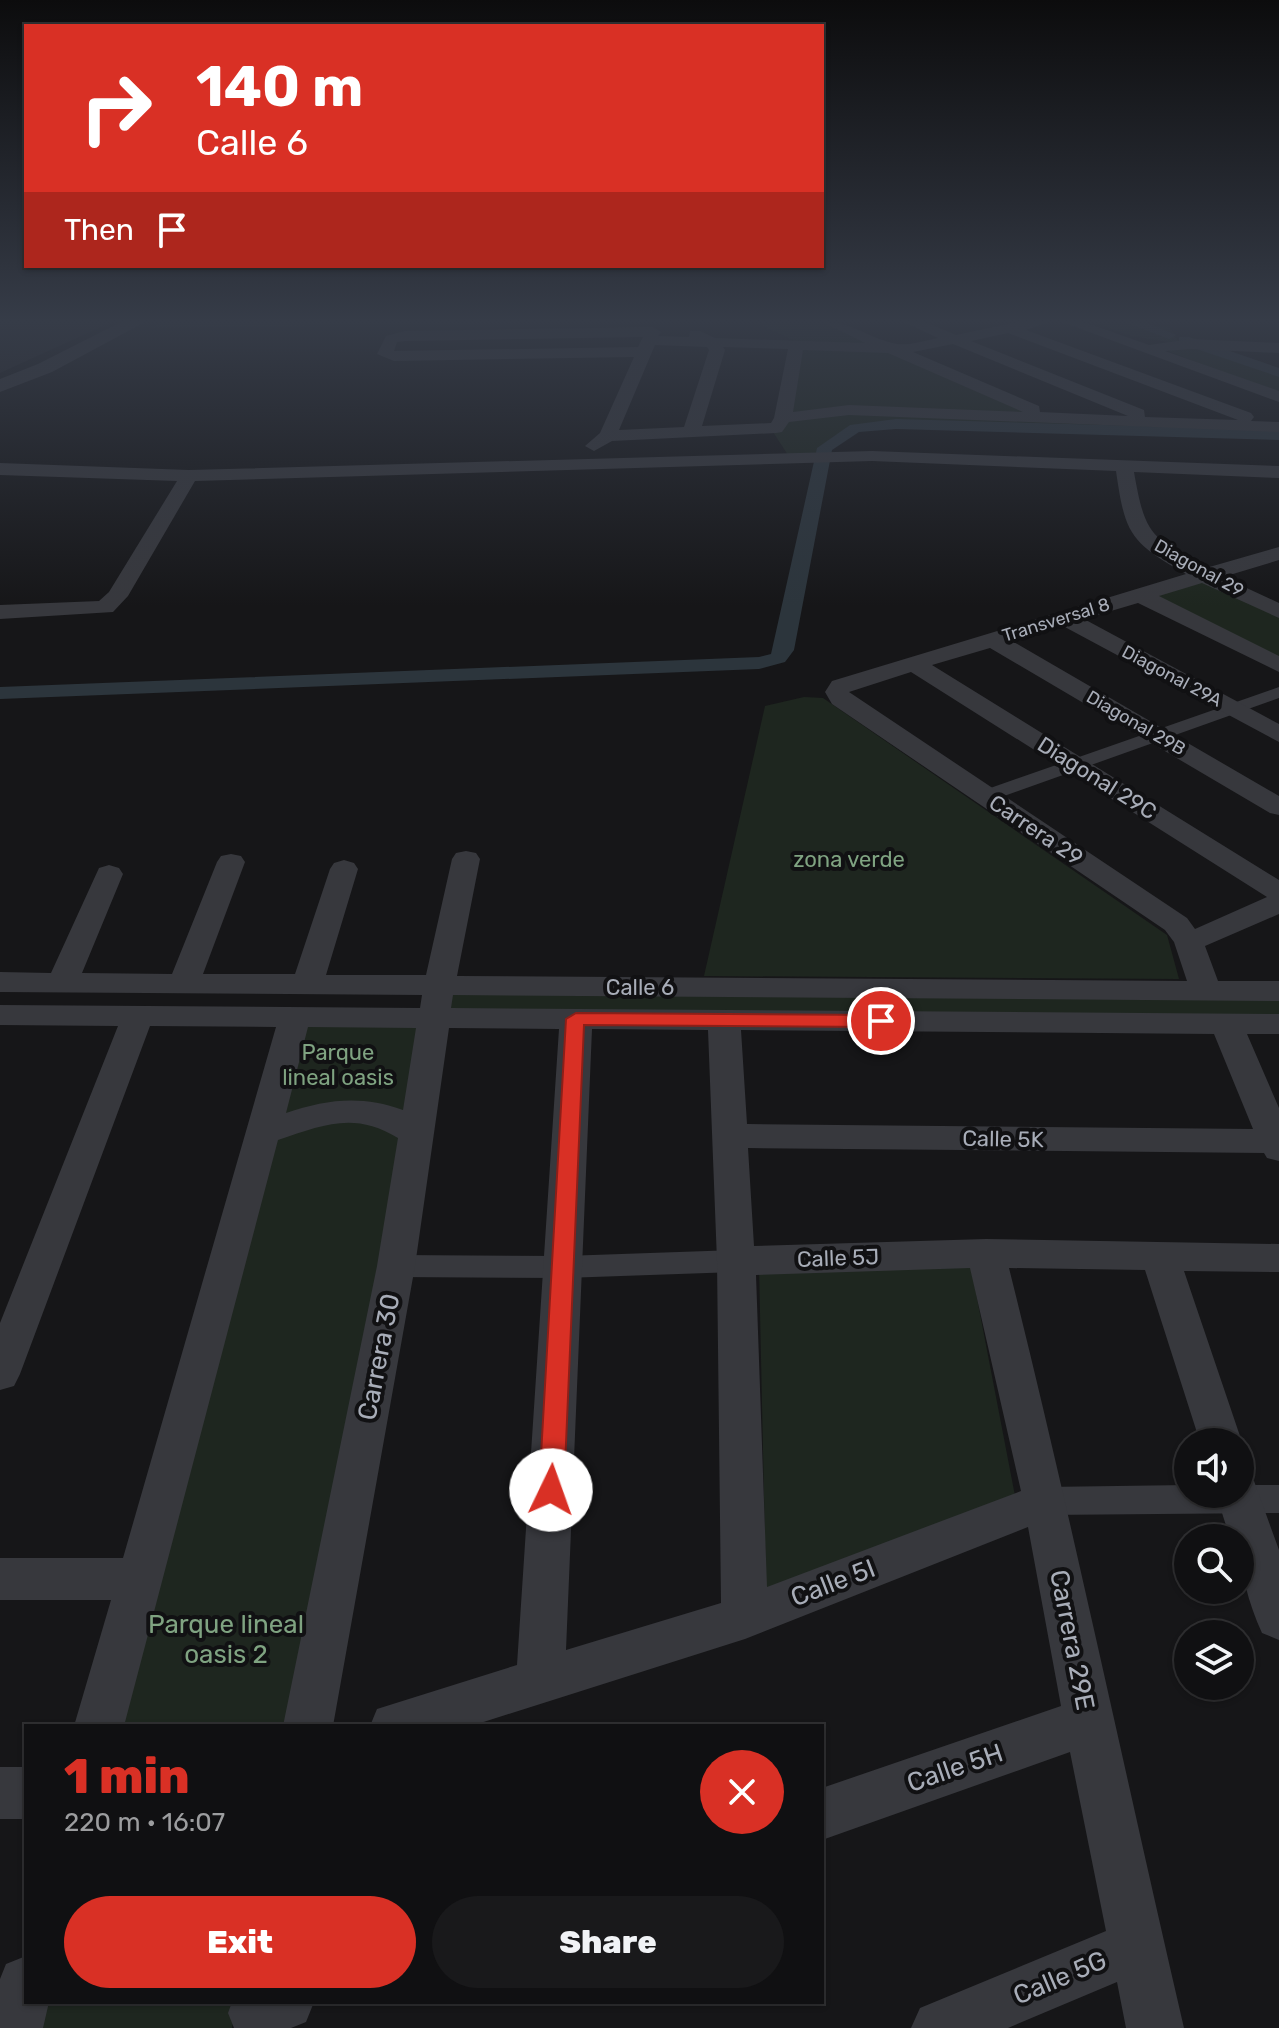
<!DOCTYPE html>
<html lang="en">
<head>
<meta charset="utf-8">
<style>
  body { margin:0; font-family:Rubik,sans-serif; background:#19191b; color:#f1f3f6; height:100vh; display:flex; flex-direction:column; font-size:30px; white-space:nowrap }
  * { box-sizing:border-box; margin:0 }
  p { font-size:26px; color:#9c9d9f }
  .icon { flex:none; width:44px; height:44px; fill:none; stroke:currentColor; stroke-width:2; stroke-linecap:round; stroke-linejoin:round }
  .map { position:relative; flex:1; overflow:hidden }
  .sheet { position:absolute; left:24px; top:1724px; width:800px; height:280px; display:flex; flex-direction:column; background:#101012; border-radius:0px; box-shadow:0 2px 6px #0004,0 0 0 2px #303032 }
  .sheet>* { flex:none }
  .hud { position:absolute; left:24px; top:24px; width:800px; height:244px; border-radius:0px; box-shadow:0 2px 6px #0004,0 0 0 2px #303032; background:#d93025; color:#fff; overflow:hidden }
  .buttons { position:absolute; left:1174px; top:1428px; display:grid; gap:16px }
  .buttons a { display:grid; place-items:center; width:80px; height:80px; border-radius:50%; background:#101012; box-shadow:0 2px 6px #0004,0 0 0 2px #303032; font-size:40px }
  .pin { position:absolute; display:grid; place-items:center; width:68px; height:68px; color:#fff; margin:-34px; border:4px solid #fff; border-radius:50%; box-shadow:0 2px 8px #0007 }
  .me { position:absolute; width:88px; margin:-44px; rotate:3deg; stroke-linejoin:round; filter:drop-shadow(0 0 6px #0008) }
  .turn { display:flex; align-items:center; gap:28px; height:168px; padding:0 40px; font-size:36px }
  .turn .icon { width:104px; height:104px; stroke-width:2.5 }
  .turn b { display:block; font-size:56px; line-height:68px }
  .then { display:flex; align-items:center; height:76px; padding:0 40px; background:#0003; gap:16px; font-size:30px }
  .round { display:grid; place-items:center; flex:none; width:84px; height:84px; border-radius:42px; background:#19191b }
  .headline { display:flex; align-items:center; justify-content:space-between; height:136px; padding:0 40px }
  h1 { font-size:48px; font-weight:800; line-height:60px; color:#d93025 }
  .cta { display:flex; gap:16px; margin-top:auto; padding:16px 40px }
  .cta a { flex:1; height:92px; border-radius:48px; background:#d93025; color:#fff; font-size:32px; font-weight:800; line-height:92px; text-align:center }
  .cta a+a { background:#19191b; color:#f1f3f6 }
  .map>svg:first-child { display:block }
</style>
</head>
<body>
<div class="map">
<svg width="1279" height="2028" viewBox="0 0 1279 2028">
  <rect width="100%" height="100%" fill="#161618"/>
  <path fill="#222225" d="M0,322h112l-112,51z"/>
  <path fill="#1e261f" d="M162,322h391l-403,6z
    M754,322h76l221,96 -202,-8 -66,8 13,-72h10z
    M1092,322h46l32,6 10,16 -49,-8z
    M1180,347l27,2 72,24v22l-111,-44z
    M856,413l423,16v5l-396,-10c-23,2 -54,6 -64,30l-31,1 -15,-23 16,-12z
    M1205,575l74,36v53l-139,-69z
    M804,697l19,1 344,237 12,44 -475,-3 61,-270z
    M439,985l840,6v34l-845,-7z
    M299,1022l128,5 -15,97 -24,-15 -119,18z
    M345,1114l63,23 -117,589h-172l149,-588z
    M759,1266l212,1 45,234 -250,87z
    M43,2002h194l-5,26h-196z"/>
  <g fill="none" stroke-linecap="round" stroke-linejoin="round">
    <path fill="#2c353c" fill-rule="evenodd" d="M1125,322h20l31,13 -7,4z
      M1179,337h10l90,31v9l-100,-34z
      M896,419l383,11v10l-383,-11 -37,3 -27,18 -38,200 -9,12 -26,7 -759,30v-12l759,-30 12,-3 46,-206 33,-23z"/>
    <path fill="#37383d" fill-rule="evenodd" d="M1279,687v11l-286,102h-14l-3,-4 3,-4z
      M736,1250l10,3 4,8 -4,8 -10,3 -172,6 -168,-1 -10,-3 -4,-8 4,-8 10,-3 168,1z
      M1188,1485v9h52v-9h39v28l-234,2 -12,-4 -5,-10 5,-10 12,-4z"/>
    <path fill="#37383d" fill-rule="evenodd" d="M823,322c29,0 42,14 69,21 14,4 31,-2 46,-5l-34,-16h21l31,13 61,-13h32l-23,8 225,83 3,4 -3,4 28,1v10l-430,-17 -60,7 -7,10 -6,1 -164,8 -18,10 -9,-5 15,-13 34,-76 -240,4 -17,-7 9,-18 19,-5 248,-4 8,5 -3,4 31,1 1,-6h10l15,7 150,5zM1008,333l230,87 -93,-3 -1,-7 -173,-69zM643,337l-5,10 -244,4 3,-9 8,-1zM953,344l175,72 -88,-4 -1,-6 -126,-54zM655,345l52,2 2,3 -25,77 -65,3zM723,347l65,2 -14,69 -3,5 -69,3 23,-76zM803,350l85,3 135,59 -174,-7 -56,7z
      M1062,322h22l65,23 42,-6 88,4v10l-88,-4 -26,2 114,40v11z
      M872,451l407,15v12l-145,-6c11,63 16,65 72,96l73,-21v13l-56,17 56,26v15l-77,-35 -43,13 120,60v16l-141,-69 -54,16 195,105v18l-216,-116 -51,15 267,155v19l-9,-2 -280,-165 -58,17 347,215v34l-74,32 13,35h61v20l-826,-6 -2,13 828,6v20h-32l32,74v53l-12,-3 -3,-5 -516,-5 6,98 232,-7 293,5v28l-95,-1 58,171 -2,5v-5h-40l-55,-172 -136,-2c63,252 116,506 175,760h-58l-9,-46 -109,46h-97l9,-20 186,-77 -36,-179 -248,88v-52l239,-82 -33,-179 -283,112 -274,87h-101l7,-17 140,-44 42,-636 -110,-1 -34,238 -82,460h-50l94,-460 21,-128c-44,-27 -75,-13 -120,2l-154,586h-50l37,-126h-111v-42h123l153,-531 -126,-1 -130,348 -6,12 -14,4v-67l118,-297 -118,-1v-20l420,3 2,-13 -422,-3v-20l51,1 48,-105 10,-3 10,3 4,6 -41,99 90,1 45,-112 4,-6 10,-2 10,2 4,6 -42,112h92l35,-105 4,-6 10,-3 10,3 4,6 -32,106h100l26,-116 4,-6 10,-2 10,2 4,6 -23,117 730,5 -13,-39 -9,-12 -333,-226 -7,-12 7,-11 354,-107c-57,-32 -61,-41 -70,-103l-244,-10 -677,20 -67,115 -15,16 -113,7v-14l99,-4 10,-9 68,-111 -177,-6v-12l189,7zM911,672l356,225 -72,32 -8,-11 -338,-226zM308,1027l108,1 -13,82c-41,-15 -76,-11 -117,3zM592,1029l116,1 9,231 4,342 -155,47zM741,1030l473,4 39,95 -506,-5zM970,1268l51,223 -254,96 -11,-312z
      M1240,1476l14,5 25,69v90l-17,-7c-14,-31 -22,-61 -22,-95h-10l-14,-44h24z
      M0,1767h26v52h-26z
      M26,1956v46h23l-6,26h-43v-49l6,-15z
      M232,2002h82l-8,20 -15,6h-57l-6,-15z"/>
    <path fill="#37383d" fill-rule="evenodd" d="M121,322h24l-93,50 -52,20v-13l38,-15z"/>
  </g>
  <linearGradient id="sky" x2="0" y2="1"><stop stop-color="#0c0c0d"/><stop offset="0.53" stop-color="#363c48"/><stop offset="1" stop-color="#363c48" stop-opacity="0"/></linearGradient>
  <rect width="1279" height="606" fill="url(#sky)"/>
  <path fill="#d93025" stroke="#8d1f18" stroke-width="2" d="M576,1013l305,2 9,6 -9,6 -297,-2 -20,465 -4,7 -9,3 -9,-3 -3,-7 27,-471z"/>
  <g text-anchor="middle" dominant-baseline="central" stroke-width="8" stroke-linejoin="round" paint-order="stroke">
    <g font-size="18" fill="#a8adb8" stroke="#111113">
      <text transform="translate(1199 568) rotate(29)">Diagonal 29</text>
      <text transform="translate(1056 620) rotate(-17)">Transversal 8</text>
      <text transform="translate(1172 676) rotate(28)">Diagonal 29A</text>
      <text transform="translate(1136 723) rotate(30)">Diagonal 29B</text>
    </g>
    <g font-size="22" fill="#a8adb8" stroke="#111113">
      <text transform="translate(1097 778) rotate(32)">Diagonal 29C</text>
      <text transform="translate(1036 830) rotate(34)">Carrera 29</text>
      <text x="640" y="987">Calle 6</text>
      <text transform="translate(1003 1139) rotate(1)">Calle 5K</text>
      <text transform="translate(838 1258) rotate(-2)">Calle 5J</text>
    </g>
    <g font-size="22" fill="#7fa381" stroke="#111113">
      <text x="849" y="859">zona verde</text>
      <text x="338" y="1052">Parque<tspan x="338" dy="25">lineal oasis</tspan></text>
    </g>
    <g font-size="26" fill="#a8adb8" stroke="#111113">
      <text transform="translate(379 1357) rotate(-79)">Carrera 30</text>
      <text transform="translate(833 1583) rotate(-21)">Calle 5I</text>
      <text transform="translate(1072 1640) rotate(79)">Carrera 29E</text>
      <text transform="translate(955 1768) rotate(-19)">Calle 5H</text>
      <text transform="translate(1060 1978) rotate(-23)">Calle 5G</text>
    </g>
    <g font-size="26" fill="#7fa381" stroke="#111113">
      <text x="226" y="1624">Parque lineal<tspan x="226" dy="30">oasis 2</tspan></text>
    </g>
  </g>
</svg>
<div class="buttons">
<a><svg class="icon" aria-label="sound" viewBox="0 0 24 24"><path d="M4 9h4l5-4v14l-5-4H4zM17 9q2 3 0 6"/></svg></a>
<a><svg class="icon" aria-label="search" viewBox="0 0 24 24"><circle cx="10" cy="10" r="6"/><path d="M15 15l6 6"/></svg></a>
<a><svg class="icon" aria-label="layers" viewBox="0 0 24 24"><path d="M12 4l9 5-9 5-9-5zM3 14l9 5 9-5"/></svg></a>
</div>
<div class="pin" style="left:881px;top:1021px;background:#d93025"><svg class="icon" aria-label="arrive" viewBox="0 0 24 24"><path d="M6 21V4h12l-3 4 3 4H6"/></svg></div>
<svg class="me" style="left:551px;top:1490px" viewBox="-20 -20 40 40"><circle r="19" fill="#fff"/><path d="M0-13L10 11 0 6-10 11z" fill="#d93025"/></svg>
<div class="hud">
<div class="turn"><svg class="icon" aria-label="right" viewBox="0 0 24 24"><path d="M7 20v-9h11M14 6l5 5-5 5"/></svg><div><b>140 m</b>Calle 6</div></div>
<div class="then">Then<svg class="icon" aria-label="arrive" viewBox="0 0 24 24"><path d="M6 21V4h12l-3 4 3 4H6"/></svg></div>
</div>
<section class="sheet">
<div class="headline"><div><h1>1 min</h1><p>220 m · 16:07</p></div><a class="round" style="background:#d93025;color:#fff"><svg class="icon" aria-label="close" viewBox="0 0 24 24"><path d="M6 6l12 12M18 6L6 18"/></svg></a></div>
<div class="cta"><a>Exit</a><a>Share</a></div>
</section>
</div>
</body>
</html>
